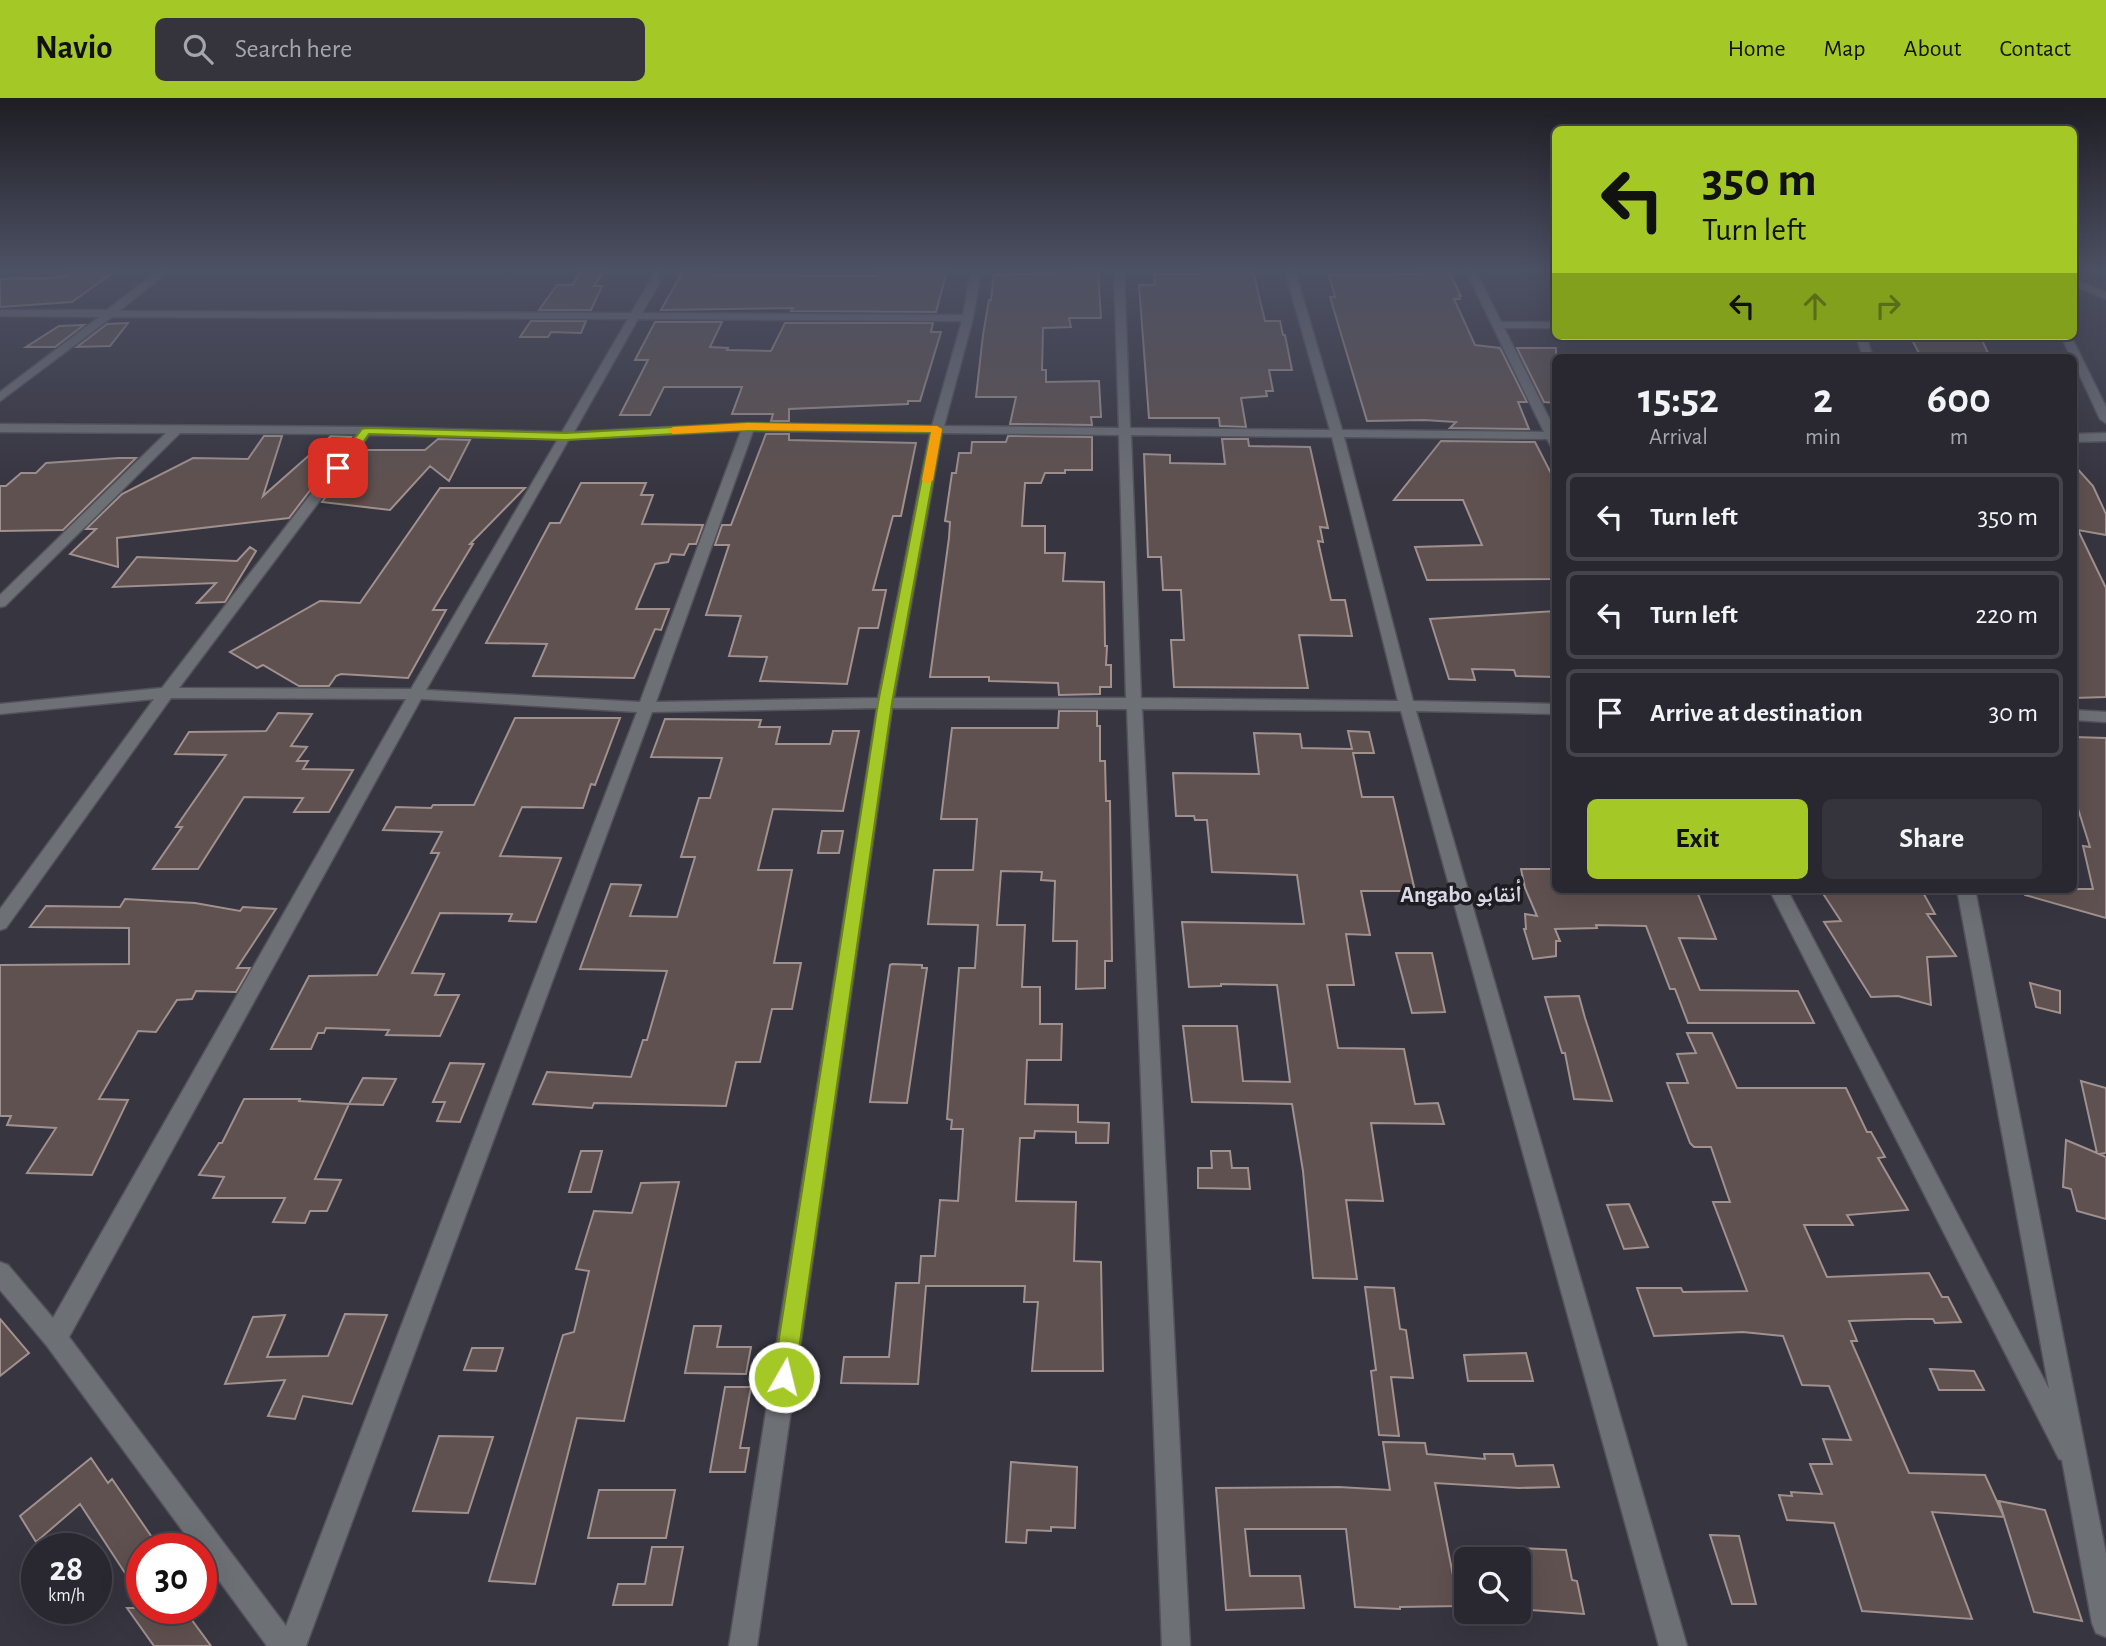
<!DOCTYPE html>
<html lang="en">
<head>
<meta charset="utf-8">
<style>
  body { margin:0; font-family:"Alegreya Sans","Noto Naskh Arabic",sans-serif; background:#35343c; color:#f1f3f6; height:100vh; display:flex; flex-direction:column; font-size:26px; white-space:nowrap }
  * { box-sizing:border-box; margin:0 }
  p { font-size:23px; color:#a5a6ab }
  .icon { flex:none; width:38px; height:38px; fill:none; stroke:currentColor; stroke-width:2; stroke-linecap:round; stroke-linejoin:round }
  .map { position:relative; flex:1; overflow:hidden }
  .side { position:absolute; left:1552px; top:256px; width:525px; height:539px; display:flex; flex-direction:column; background:#292830; border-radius:10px; box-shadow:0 7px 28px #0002,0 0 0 2px #45444c }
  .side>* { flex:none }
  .guide { position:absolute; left:1552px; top:28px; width:525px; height:214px; border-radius:10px; box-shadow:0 7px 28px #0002,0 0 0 2px #45444c; background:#a4c825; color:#111; overflow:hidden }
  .controls { position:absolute; left:1454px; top:1449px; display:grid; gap:14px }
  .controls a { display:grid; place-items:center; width:77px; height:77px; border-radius:10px; background:#292830; box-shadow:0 7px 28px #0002,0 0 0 2px #45444c; font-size:35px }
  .speed { position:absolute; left:21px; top:1435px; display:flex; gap:14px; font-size:35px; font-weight:700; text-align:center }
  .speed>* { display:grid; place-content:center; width:91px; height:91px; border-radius:50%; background:#292830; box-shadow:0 7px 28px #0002,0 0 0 2px #45444c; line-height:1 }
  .speed small { font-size:18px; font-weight:400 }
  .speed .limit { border:10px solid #d22; background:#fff; color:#111 }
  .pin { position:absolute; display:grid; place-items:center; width:60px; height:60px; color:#fff; margin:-30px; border-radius:14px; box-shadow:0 4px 10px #0006 }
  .me { position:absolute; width:77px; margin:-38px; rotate:8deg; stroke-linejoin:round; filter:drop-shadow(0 0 5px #0008) }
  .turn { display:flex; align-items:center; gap:24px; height:147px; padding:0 35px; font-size:32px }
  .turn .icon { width:91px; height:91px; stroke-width:2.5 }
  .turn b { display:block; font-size:49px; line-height:60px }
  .lanes { display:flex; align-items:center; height:66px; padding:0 35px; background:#0003; justify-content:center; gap:35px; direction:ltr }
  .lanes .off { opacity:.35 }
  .eta { display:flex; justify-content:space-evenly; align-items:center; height:119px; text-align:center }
  .eta b { font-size:42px; font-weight:700; line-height:49px }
  .action { display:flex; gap:14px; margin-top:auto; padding:14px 35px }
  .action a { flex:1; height:80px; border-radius:10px; background:#a4c825; color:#111; font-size:28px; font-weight:700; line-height:80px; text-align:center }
  .action a+a { background:#35343c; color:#f1f3f6 }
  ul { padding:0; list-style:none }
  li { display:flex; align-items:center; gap:21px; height:88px; margin:0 14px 10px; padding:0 21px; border:4px solid #45444c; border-radius:10px }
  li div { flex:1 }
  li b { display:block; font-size:26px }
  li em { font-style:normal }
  header { display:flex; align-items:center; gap:42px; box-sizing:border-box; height:98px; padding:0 35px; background:#a4c825; color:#111 }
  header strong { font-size:33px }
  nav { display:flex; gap:38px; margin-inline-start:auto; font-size:24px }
  .search { width:490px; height:63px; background:#35343c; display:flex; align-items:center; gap:18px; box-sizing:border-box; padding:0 24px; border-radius:10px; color:#a5a6ab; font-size:26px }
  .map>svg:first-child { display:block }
</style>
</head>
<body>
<header>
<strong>Navio</strong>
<div class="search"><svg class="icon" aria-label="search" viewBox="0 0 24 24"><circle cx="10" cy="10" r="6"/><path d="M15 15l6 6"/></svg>Search here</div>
<nav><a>Home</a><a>Map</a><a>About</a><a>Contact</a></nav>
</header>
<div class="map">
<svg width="2106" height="1548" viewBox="0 0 2106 1548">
  <rect width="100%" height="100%" fill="#373540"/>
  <path fill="#5f514f" stroke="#a0918e" stroke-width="2" d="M72,173h43l-43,31 -72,5v-28l50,-1 16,-2z
    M581,173h23l-10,15h8l-11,24h-52l18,-25h15z
    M683,173h31l-2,4 165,1 1,-5h69l-11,41 -145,-1 2,-3 -132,2z
    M1098,173l3,47h-32l2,9 -28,1 -1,42h4v12l53,-1 2,36h-10l1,8 -82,-1 6,-27h-40l7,-62 6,-35h2l3,-25z
    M1205,173h48l12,50h15l3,14h2l7,35h-23l4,21h-7l1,5 -26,2 5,29 -26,-1 -1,-8h-70l-10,-133h16l-1,-11h51z
    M1421,173h28l12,25h-2l1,3h-6l21,46 25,3 27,54h-9l11,27 -79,-1 6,-6 -32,-2 -57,1 -37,-124h5l-6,-22 93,-1z
    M531,223h55l-5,12 -30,-1 -3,5h-28z
    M655,224h67l-12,25 18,1 -1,2 44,1 14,-28h148l-2,9h10l-21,69h-12v3l-119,5v12h-18l2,-7h-41l10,-27h-78l-14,28h-30l28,-55h-13z
    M128,225l-18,23 -33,1 30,-23z
    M84,227l-29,22h-29l33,-21z
    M1910,238h70l10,21h-69z
    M1517,250h39v55l-12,-1z
    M766,336h23v6l127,3 -15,73h-8l-20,74h13l-8,38h-19l-12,56 -87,-3 7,-24 -38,-1 12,-40 -35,-1 23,-70h-14l7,-20h9z
    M264,338h18l-19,60 68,-60 20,1 -62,81 -172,20 1,29 -48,-13 26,-25h-10l36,-35 71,-36 55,1z
    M1008,338l84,1v33h-27v3h-20l-4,10h-16l-3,43h23v27h20l-2,28 41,1 1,64h2l-1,19h5v22h-11v7l-41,1 -1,-12 -69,-2v-4h-59l19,-139 1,-16 -5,-1 7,-48h4l3,-20h12l1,-11h34z
    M438,341l32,1 -21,41 -19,-15 -40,44 -68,-8 39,-52h64z
    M1222,341h26l1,7 61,1 18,81 -8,-1 3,15 -5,-1 13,59h14l7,36 -53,-1 9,53 -134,-1 -3,-47h13l-3,-50h-18l-2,-33h-13l-4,-103 26,1v8l55,1z
    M1441,343l94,1 21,41v96l-129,1 -12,-33 67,-2 -19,-45h-69z
    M118,360h18l-73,72 -63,1v-45h6l15,-13h15l10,-10z
    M2074,367l19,21 13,28v21l-28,-5 28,58v109l-32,1z
    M581,385h65l-5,12h12l-11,29 61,1 -7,19h-7l-5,11 -13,-1 -3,8 -13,2 -19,45h33l-8,21 -6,-1 -21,49 -101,-2 14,-32 -61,-1 64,-120h10z
    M440,390h85l-55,56h3l-40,66h13l-38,68 -67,-4 -5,2 -7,10h-30l-36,-21 -6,3 -27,-16 90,-51 40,2z
    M250,449l6,4 -31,51 -28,1 19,-20 -103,4 24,-30 100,4z
    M1556,513v66l-40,-1 -2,-6 -42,-1 3,11 -26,-1 -19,-60z
    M1059,613h38v15h3v35h5l1,40h4l2,160h-7v27l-29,1 1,-48h-24l2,-60 -14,-1 1,-8 -41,-1 -4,54h28l-3,62h18v37h22l-1,36h-34l-2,44 53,1v17l31,1 -1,20h-32v-11l-41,-1 -1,7h-14l-4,63 60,1 -2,59 27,1 2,109h-71l6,-69h-14l1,-16h-99l-8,98 -77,-1 3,-26h45l7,-74h23l2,-27h14l5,-56 18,1 5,-72h-12l1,-9 -5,-1 12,-151h16l3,-43 -50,-1 6,-54h39l4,-51h-36l11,-91h106z
    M278,615l34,1 -21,32 16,1 -10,14h11l-5,8 50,1 -24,42h-35l9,-14 -59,-1 -46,72h-45l29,-42h-6l50,-72 -51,-1 14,-22 77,-1z
    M515,620h105l-25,67 -4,-1 -8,24 -61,-1 -22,49 61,2 -25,64 -27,-1 3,-7 -72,-1 -28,60 32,1 -9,21h24l-19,41 -54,-1 3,-5 -63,-2 -2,5h-6l-7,16h-40l38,-73 68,-1 31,-60 31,-62h-8l11,-21 -59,-2 13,-23 35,1 2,-3h41z
    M665,621l96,1 -2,7h21l-4,17h54l3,-13h26l-16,80 -70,-2 -15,61h34l-18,93h27l-9,46h-20l-12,53h-24l-10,44 -132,-3 -2,5 -59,-4 14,-32 84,5 12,-37h4l20,-69 -87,-2 31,-85 30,1 -11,31 47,1 18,-60h-14l18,-59h11l12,-40 -71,-1z
    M1348,633l21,1 5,21h-21l9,44h31l22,94h-54l9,44 -24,-1 8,51h-27l11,63 66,1 11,55 23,-1 6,21 -73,-1 12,78 -37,-1 11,79 -44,-1 -10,-107 -11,-67 -100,-2 -9,-76h54l6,55 47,1 -13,-97 -56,-1v2l-32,1 -7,-65 122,2 -7,-49 -85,-3 -5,-52h-12l-1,-4h-18l-3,-43 86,1 -5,-41 46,1 2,14 50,1z
    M2074,639l32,1v180l-81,-23v-6h68l-10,-43 7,1 -16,-51z
    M822,733h21l-4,22h-21z
    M1521,771h35v20h140l20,50 -37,-1 21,52 98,1 16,32h-126l-13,-34h-5l-24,-63 -50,-1 1,3 -42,1 5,12h-4v15l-23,3 -9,-30h2l-1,-15 12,2 -12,-28z
    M1820,791h101l14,25h-8l29,42 -29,1 4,48 -33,-9 -27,1 -47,-75 17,-1z
    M125,801l70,4 45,8 3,-4 33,2 -39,59h13l-14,24 -40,-1 -4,8 -15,1 -21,32 -18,-1 -39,68 29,1 -36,75 -65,-2 29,-45 -49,-3 4,-9h-11v-151l129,-1v-36l-99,-1 16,-21 74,1z
    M1396,855h36l13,59 -33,1z
    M892,866l30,1v3h5l-20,135 -37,-1 20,-137z
    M2030,885l30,8v22l-24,-6z
    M1579,898l6,22 27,83 -38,-2 -9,-46h-3l-17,-56z
    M1687,935h25l25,55h109l21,44h4l14,25 -7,1 30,52 -61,5 6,10h-49l23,52 102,-4 13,24h6l13,25 -26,1 -2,-4h-25l-59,2 8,20h-6l58,132 76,2 19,42 -72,-5 40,107 -110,-8 -28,-88 -47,-3 -8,-25 13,1 -1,-4 31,2 -12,-30h22l-9,-25 28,1 -22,-54 -27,-1 -19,-49 -40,-4 -89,4 -17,-48h44l2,4 64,-1 -34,-89h17l-19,-55h-17l-4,-4 -23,-60h21l-11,-29 19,-1z
    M450,965l34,1 -24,58 -23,-1 8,-19h-12z
    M363,980l33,1 -13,26 -34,-1z
    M2081,983l25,7v65l-7,1 7,3v62l-29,-8 -6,-22 -8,-2 3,-47 31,13z
    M244,1001h56l-1,2 50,3 -34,75 26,1 -14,31h-17l-5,12 -32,-1 12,-24h-72l11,-21 -25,-2 20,-32h3z
    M581,1053h21l-11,41h-22z
    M1211,1053h19l2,17h16l2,21 -52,-1v-20h14z
    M679,1084l-55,239 -47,-3 -42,166 -46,-3 74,-246 11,-3 15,-61 -13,-2 18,-58 38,2 9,-30z
    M1629,1106l19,43 -24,2 -17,-44z
    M1365,1189l29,1 6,41 6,1 7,48 -22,-1 8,59 -20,-1 -8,-64 5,-1z
    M345,1216l42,1 -35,89 -49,-8 -8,23 -27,-3 17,-36 -60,4 28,-67 32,-2 -18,42 61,-1z
    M0,1221l29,34 -29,23z
    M694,1228h27l-4,21h34l-5,27 -61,-1z
    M472,1250h31l-7,23 -32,-1z
    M1526,1255l7,28h-65l-4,-26z
    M1930,1271l44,2 10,19h-45z
    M725,1289h26l-11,61h9l-4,24h-35z
    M439,1338l54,1 -25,76 -55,-2z
    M1383,1344l42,1 2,11 58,5 -1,-5h29l3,12 37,-1 6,22 -40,1 -84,-5 24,123 -59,1v2l-45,-2 -9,-78h-101l5,47h50l4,32 -78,2 -10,-122 123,-1 51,3z
    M91,1360l17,25 4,-4 48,70h-18v50l-62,-95 -44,38 -16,-26z
    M1011,1364l66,5 -2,61 -24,-1v4l-24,-1 -1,13 -20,-1z
    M599,1392h76l-9,48h-78z
    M1999,1403l46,9 37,111 -48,-9z
    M1710,1437l29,1 17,68h-24z
    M652,1449h31l-11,58h-59l5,-21h27z
    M1519,1450l47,2 6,30 5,1 7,33 -65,-5z
    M127,1510h56l28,38h-57z"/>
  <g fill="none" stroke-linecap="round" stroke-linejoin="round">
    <defs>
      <path id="minor" d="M157,173h12l-50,40 512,2 25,-42h10l-24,42 321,2 8,-44h10l-8,47 -29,108 175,2 -5,-157h10l6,157 200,2 -45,-159h10l47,159 202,2 -78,-161h10l25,51h55v6h-52l52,104v17l-4,-1 -5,-9 -203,-2 69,264 143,3v10l-140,-3 271,935h-28l-258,-935 -259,-2 48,937h-28l-35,-937 -235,-1 -135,938h-28l148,-938 -225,4 -346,934h-39l-66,-90v-7h-5l-149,-203 -47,-56v-28l8,3 45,53 353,-619 -235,-1 -165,230 -6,2v-21l154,-210 -154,15v-10l162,-16 195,-254 -177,-1 -175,173 -5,1v-12l166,-162 -166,-1v-8l366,3 196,5 66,-113 -516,-2 -112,84v-9l99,-75 -99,-1v-6h107zM638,221l324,2 -30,105 -184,-3 -174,9zM741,333l-101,271 -214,-12 143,-251zM753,333l177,2 -52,265 -222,4zM942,335l177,2 7,263h-232zM369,337l189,4 -147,250 -232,-1zM1131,337l201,2 66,264 -257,-3zM421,601l216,13 -351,914 -217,-289z
        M2074,181l32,13v7l-32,-13z
        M1856,238h10l7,21h-10z
        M2061,238h10l35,71v16l-6,-4 -26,-56v-6h-3z
        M2106,335v8l-32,1v-8z
        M2074,612l32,2v10l-32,-2z
        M1769,791h18l262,500 -92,-500h18l131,665v83l-10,-4 -4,-10 -30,-163 -3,-1z"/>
    </defs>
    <use href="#minor" stroke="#53525c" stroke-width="3"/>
    <use href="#minor" fill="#6d7075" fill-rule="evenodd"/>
  </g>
  <linearGradient id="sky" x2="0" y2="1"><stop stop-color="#1e1d23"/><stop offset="0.44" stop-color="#4d5164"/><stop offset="1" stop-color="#4d5164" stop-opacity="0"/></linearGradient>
  <rect width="2106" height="390" fill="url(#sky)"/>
  <path fill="#a4c825" stroke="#6b8218" stroke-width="2" d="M748,325l189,3 5,3 -50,274 -97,674 -4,7 -7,4 -8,-4 -3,-7 105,-674 53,-271 -183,-2 -182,10 -197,-6 -27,37 -10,-3 30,-39 4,-1 200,5z"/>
  <path fill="#f59e0b" d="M748,325l189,3 5,3 -9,51 -6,4 -5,-4 9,-48 -183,-2 -75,4 -5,-3 5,-4z"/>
  <g text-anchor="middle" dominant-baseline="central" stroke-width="7" stroke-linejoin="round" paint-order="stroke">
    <g font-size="23" font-weight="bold" fill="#dad8e6" stroke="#1e1d22">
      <text x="1461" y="797">Angabo أنقابو</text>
    </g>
  </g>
</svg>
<div class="controls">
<a><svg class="icon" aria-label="search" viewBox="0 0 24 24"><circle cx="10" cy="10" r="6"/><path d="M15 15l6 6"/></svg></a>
</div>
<div class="speed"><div>28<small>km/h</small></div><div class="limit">30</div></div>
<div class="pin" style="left:338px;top:370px;background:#d93025"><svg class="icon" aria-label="arrive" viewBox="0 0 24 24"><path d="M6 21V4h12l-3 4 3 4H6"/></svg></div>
<svg class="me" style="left:784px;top:1279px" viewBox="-20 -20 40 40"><circle r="17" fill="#a4c825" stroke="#fff" stroke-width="3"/><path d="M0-11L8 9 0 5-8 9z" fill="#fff"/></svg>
<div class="guide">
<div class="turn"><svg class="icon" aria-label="left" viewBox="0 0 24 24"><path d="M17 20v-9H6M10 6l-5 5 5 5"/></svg><div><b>350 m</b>Turn left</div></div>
<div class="lanes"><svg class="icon" aria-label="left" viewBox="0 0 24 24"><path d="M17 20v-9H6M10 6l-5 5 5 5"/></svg><svg class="icon off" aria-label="ahead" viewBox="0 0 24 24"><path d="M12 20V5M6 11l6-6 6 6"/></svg><svg class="icon off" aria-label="right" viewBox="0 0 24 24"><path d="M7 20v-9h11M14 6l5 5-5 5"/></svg></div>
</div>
<section class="side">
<div class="eta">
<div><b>15:52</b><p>Arrival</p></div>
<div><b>2</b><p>min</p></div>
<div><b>600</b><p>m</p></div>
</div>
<ul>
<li><svg class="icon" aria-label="left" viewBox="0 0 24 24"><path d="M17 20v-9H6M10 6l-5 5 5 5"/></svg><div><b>Turn left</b></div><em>350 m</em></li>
<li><svg class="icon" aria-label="left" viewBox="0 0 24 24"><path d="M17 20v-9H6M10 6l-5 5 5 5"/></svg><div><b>Turn left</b></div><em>220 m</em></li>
<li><svg class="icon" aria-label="arrive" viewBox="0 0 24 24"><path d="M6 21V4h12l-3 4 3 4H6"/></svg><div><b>Arrive at destination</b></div><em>30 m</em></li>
</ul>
<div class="action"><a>Exit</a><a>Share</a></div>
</section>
</div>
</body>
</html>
